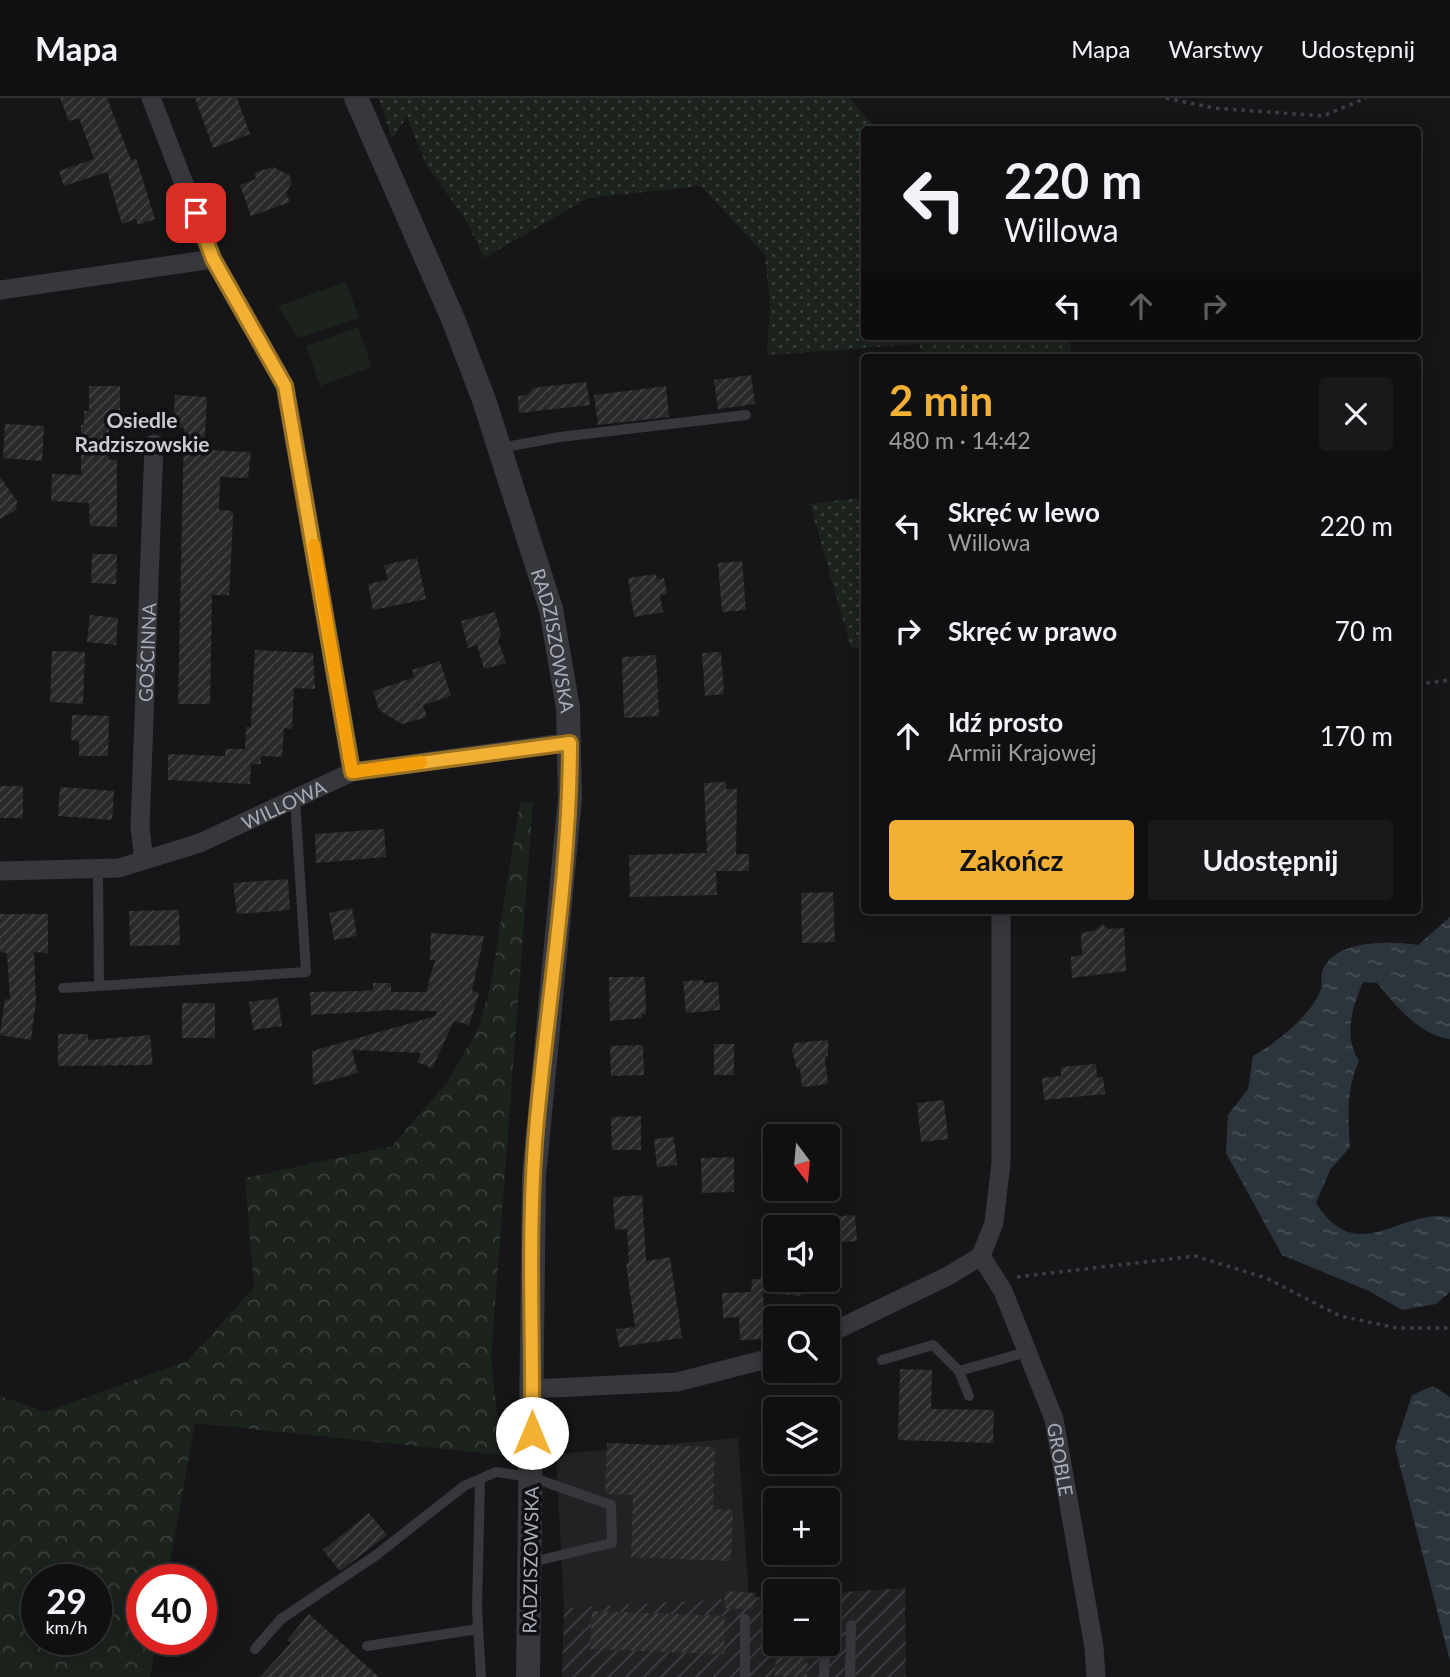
<!DOCTYPE html>
<html lang="pl">
<head>
<meta charset="utf-8">
<style>
  body { margin:0; font-family:Lato,sans-serif; background:#19191b; color:#f1f3f6; height:100vh; display:flex; flex-direction:column; font-size:26px; white-space:nowrap }
  * { box-sizing:border-box; margin:0 }
  p { font-size:23px; color:#9c9d9f }
  .icon { flex:none; width:38px; height:38px; fill:none; stroke:currentColor; stroke-width:2; stroke-linecap:round; stroke-linejoin:round }
  .map { position:relative; flex:1; overflow:hidden }
  .details { position:absolute; left:861px; top:256px; width:560px; height:560px; display:flex; flex-direction:column; background:#101012; border-radius:7px; box-shadow:0 4px 18px #0003,0 0 0 2px #303032 }
  .details>* { flex:none }
  .hud { position:absolute; left:861px; top:28px; width:560px; height:214px; border-radius:7px; box-shadow:0 4px 18px #0003,0 0 0 2px #303032; background:#101012; color:#f1f3f6; overflow:hidden }
  .needle { width:46px; rotate:164deg }
  .controls { position:absolute; left:763px; top:1026px; display:grid; gap:14px }
  .controls a { display:grid; place-items:center; width:77px; height:77px; border-radius:7px; background:#101012; box-shadow:0 4px 18px #0003,0 0 0 2px #303032; font-size:35px }
  .speed { position:absolute; left:21px; top:1466px; display:flex; gap:14px; font-size:35px; font-weight:700; text-align:center }
  .speed>* { display:grid; place-content:center; width:91px; height:91px; border-radius:50%; background:#101012; box-shadow:0 4px 18px #0003,0 0 0 2px #303032; line-height:1 }
  .speed small { font-size:18px; font-weight:400 }
  .speed .limit { border:10px solid #d22; background:#fff; color:#111 }
  .pin { position:absolute; display:grid; place-items:center; width:60px; height:60px; color:#fff; margin:-30px; border-radius:14px; box-shadow:0 4px 10px #0006 }
  .me { position:absolute; width:77px; margin:-38px; rotate:0deg; stroke-linejoin:round; filter:drop-shadow(0 0 5px #0008) }
  .turn { display:flex; align-items:center; gap:24px; height:147px; padding:0 28px; font-size:32px }
  .turn .icon { width:91px; height:91px; stroke-width:2.5 }
  .turn b { display:block; font-size:49px; line-height:60px }
  .lanes { display:flex; align-items:center; height:66px; padding:0 28px; background:#0003; justify-content:center; gap:35px; direction:ltr }
  .lanes .off { opacity:.35 }
  .round { display:grid; place-items:center; flex:none; width:74px; height:74px; border-radius:7px; background:#19191b }
  .overview { display:flex; align-items:center; justify-content:space-between; height:119px; padding:0 28px }
  h1 { font-size:42px; font-weight:700; line-height:52px; color:#f2b134 }
  .action { display:flex; gap:14px; margin-top:auto; padding:14px 28px }
  .action a { flex:1; height:80px; border-radius:7px; background:#f2b134; color:#111; font-size:28px; font-weight:700; line-height:80px; text-align:center }
  .action a+a { background:#19191b; color:#f1f3f6 }
  ul { padding:0; list-style:none }
  li { display:flex; align-items:center; gap:21px; height:105px; padding:0 28px }
  li div { flex:1 }
  li b { display:block; font-size:26px }
  li em { font-style:normal }
  header { display:flex; align-items:center; gap:42px; box-sizing:border-box; height:98px; padding:0 35px; background:#101012; border-bottom:2px solid #303032 }
  header strong { font-size:33px }
  nav { display:flex; gap:38px; margin-inline-start:auto; font-size:24px }
  .map>svg:first-child { display:block }
</style>
</head>
<body>
<header>
<strong>Mapa</strong>
<nav><a>Mapa</a><a>Warstwy</a><a>Udostępnij</a></nav>
</header>
<div class="map">
<svg width="1450" height="1579" viewBox="0 0 1450 1579">
  <defs>
    <pattern id="industrial-furrows" width="10" height="10" patternUnits="userSpaceOnUse" patternTransform="scale(1.75)"><rect width="10" height="10" fill="#222225"/><path d="M-1 1l2-2M0 10L10 0M9 11l2-2" fill="none" stroke="#3f3f43"/></pattern>
    <pattern id="grass-dots" width="8" height="8" patternUnits="userSpaceOnUse" patternTransform="scale(1.75)"><rect width="8" height="8" fill="#1c231d"/><path d="M2 2h.1M6 6h.1" fill="none" stroke="#3a403c" stroke-width="1.8" stroke-linecap="round"/></pattern>
    <pattern id="forest-crowns" width="20" height="18" patternUnits="userSpaceOnUse" patternTransform="scale(1.75)"><rect width="20" height="18" fill="#1c231d"/><path d="M2 6a3 3 0 1 1 6 0M12 15a3 3 0 1 1 6 0" fill="none" stroke="#3a403c"/></pattern>
    <pattern id="water-ripples" width="26" height="14" patternUnits="userSpaceOnUse" patternTransform="scale(1.75)"><rect width="26" height="14" fill="#2c353c"/><path d="M2 4q2-2 4 0t4 0M15 11q2-2 4 0t4 0" fill="none" stroke="#485056"/></pattern>
    <pattern id="building-hatch" width="6" height="6" patternUnits="userSpaceOnUse" patternTransform="scale(1.75)"><rect width="6" height="6" fill="#29292c"/><path d="M-1 1l2-2M0 6l6-6M5 7l2-2" fill="none" stroke="#454548"/></pattern>
  </defs>
  <rect width="100%" height="100%" fill="#161618"/>
  <path fill="#222225" d="M738,1340l11,160 -185,10 -8,-154z"/>
  <path fill="url(#industrial-furrows)" d="M905,1490l1,89h-344l2,-69 211,-12v47h53v-50z"/>
  <path fill="url(#grass-dots)" d="M379,0h471l21,25 13,6 -20,1v206h205l3,21h-149l-4,-13 -152,11 3,-53 -5,-47 -64,-69 -113,12 -104,60 -17,-36 -41,-58 -19,-47 -15,22z
    M864,399v149l-13,2 -41,-144z"/>
  <path fill="url(#forest-crowns)" fill-rule="evenodd" d="M520,704l13,1 -42,556 11,96 -307,-32 -28,157h-25v60h15l-7,37h-150v-281l45,16 143,-51 66,-74 -9,-109 147,-32 56,-65 29,-50 13,-42zM96,1482v60h-59v-60z"/>
  <path fill="#1c231d" d="M346,184l13,36 -61,20 -20,-32z
    M358,229l14,40 -52,19 -14,-40z"/>
  <path fill="url(#water-ripples)" d="M1450,819v122c-31,-4 -54,-33 -73,-56l-14,-1c-11,27 -20,53 -4,79 -13,28 -11,55 -9,86l-20,23 -14,33c42,66 84,5 134,14v75l-14,12 -34,6 -33,-19 -87,-36 -56,-102 2,-38 20,-26 5,-33c24,-14 58,-40 68,-67 2,-5 -1,-11 1,-16 9,-34 69,-32 96,-28z
    M1433,1288l17,11v264l-55,-214 17,-52z"/>
  <path fill="url(#building-hatch)" d="M60,0h47l24,62 5,-2 19,61 -17,6 -2,-6 -14,5 -15,-52 -43,14 -5,-15 35,-12 -15,-41 -10,3z
    M195,0h42l13,36 -37,14z
    M273,69l16,8 3,7 -6,11 4,9 -39,14 -11,-31 16,-6 -2,-6z
    M751,277l4,29 -37,5 -4,-29z
    M586,284l4,23 -71,8 -1,-17 10,-1 5,-7z
    M89,288h31v41h-11v33h8v67l-27,-1 -1,-23 -38,-2 1,-27 29,1v-50h3v-14h5z
    M666,288l3,31 -71,8 -4,-30z
    M175,297l32,2 -3,53 47,2 -3,26 -28,-1 -1,33 14,1 -1,29 -3,55h-17l-2,109h-32l6,-276 -11,-1z
    M5,326l39,2 -2,35 -39,-3z
    M0,379l17,24 -1,9 -16,9z
    M92,456h25l-1,30 -25,-1z
    M417,460l9,41 -53,11 -5,-26 20,-4 -4,-15z
    M742,463l4,49 -24,2 -4,-49z
    M656,476l1,5 7,-1 3,16 -7,1 3,17 -29,5 -6,-39z
    M495,514l6,22 -3,6 8,23 -22,6 -7,-24 -9,3 -7,-27z
    M90,517l28,3 -2,27 -29,-3z
    M255,552l58,3 2,36 -21,-1 -2,41 -8,-1 -2,29 -21,-1v8h-10l-1,20 -82,-4v-26l57,2v-7h20l1,-22h5z
    M52,553l33,1 -2,52 -33,-2z
    M721,554l3,42 -19,2 -3,-43z
    M656,557l3,61 -35,2 -2,-61z
    M440,563l11,35 -28,9 4,12 -25,7 -23,-14 -6,-19 42,-14 -3,-7z
    M72,617l37,1 -1,40h-29v-15l-8,-1z
    M726,684v7h11l-1,65h13v17h-33l1,24 -87,2 -1,-42 78,-2 -3,-70z
    M0,688h23v32h-23z
    M60,689l54,4 -2,29 -54,-4z
    M384,731l2,28 -70,6 -1,-29z
    M288,781l2,31 -53,4 -4,-31z
    M833,794l2,50 -33,1 -1,-50z
    M352,810l5,28 -23,4 -5,-27z
    M179,812l1,35 -50,1 -1,-35z
    M0,816h48v39l-14,-1 2,49 -5,39 -31,-5 5,-36 5,1 -3,-47 -7,-1z
    M1102,826l6,5 16,-1 2,43 -54,7 -1,-21 11,-2 -1,-22 15,-3z
    M431,835l53,3 -12,55 7,2 -10,32 -15,-4 -22,47 -15,-6 4,-9 -69,-3 6,23 -45,12 -1,-34 124,-35v-5l-43,-1 -82,5 -1,-23 52,-1 11,-1v-7h18v9h35l9,-32h-5z
    M609,879h36l1,37h-4v4l-32,3z
    M703,882l1,3 14,-1 2,28 -34,3 -3,-32z
    M278,900l4,28 -29,4 -4,-28z
    M182,905h33v35h-33z
    M58,936h30v6l62,-5 3,30 -95,1z
    M828,942v16l-3,1 3,27 -26,3 -2,-19 -3,1 -5,-18 3,-8z
    M714,946h20v31h-20z
    M643,947l1,30 -33,1 -1,-30z
    M1096,966l1,14 6,-1 2,17 -61,6 -2,-22 19,-2v-9z
    M944,1002l4,39 -27,3 -4,-39z
    M641,1018v34h-29l-1,-33z
    M674,1039l3,28 -20,2 -3,-28z
    M734,1059v35l-32,1 -1,-35z
    M642,1097l4,66 24,-4 12,81 -63,9 -3,-18 19,-2 -9,-63 3,-1 -2,-34 -12,1 -2,-33z
    M855,1117l2,26 -29,2v-26z
    M752,1181h48l1,17 -38,-3 3,46 -26,1 -1,-23 -16,1 -1,-25 29,-1z
    M900,1271l32,1 -1,39 63,1 -1,33 -95,-3z
    M607,1345l108,4 -2,62 20,1 -2,51 -100,-4 2,-62 -28,-1z
    M369,1415l18,22 -47,36 -17,-21z
    M725,1493l31,2 -2,17 -30,-2z
    M592,1513l133,5 -1,38 -134,-5z
    M309,1516l70,63h-119l31,-34 -4,-3z
    M776,1545h32l-1,34 -32,-1z"/>
  <g fill="none" stroke-linecap="round" stroke-linejoin="round">
    <path stroke="#3d3f44" stroke-width="3.5" stroke-dasharray="3.5 5" stroke-linecap="butt" d="M1166,0l48,10 109,8 43,-18
      M1418,586l32,-4
      M1017,1179l178,-21 71,22 74,38 57,12h53"/>
    <path stroke="#37383d" stroke-width="10" d="M500,350l60,-11 186,-22
      M99,888l207,-14 -11,-173
      M63,890l36,-2 -1,-118
      M882,1262l51,-15 26,26
      M969,1298l-10,-25 68,-19
      M480,1382l-3,129 4,68
      M367,1548l111,-17
      M255,1551l26,-30 94,-63 89,-70 32,-14 35,5 80,28 1,38 -80,19
      M745,1579v-58
      M824,1579l1,-34
      M850,1579l1,-52"/>
    <g stroke="#37383d" stroke-width="19">
      <path d="M151,0l62,161 72,127 67,386"/>
      <path d="M0,192l213,-31"/>
      <path id="s1" d="M144,762l-4,-32 14,-384"/>
      <path id="s2" d="M0,773l119,-3 81,-25 152,-71 218,-30"/>
      <path d="M981,1158l13,-33 7,-60v-253"/>
      <path id="s3" d="M828,1236l120,-58 33,-20 22,35 51,128 40,228 2,30"/>
      <path d="M532,1291l145,-7 98,-25"/>
    </g>
    <path stroke="#37383d" stroke-width="24" id="s4" d="M356,0l97,221 31,81 67,209 17,99 2,90 -36,378 -6,501"/>
  </g>
  <g fill="none" stroke-linecap="round" stroke-linejoin="round">
    <defs>
      <path id="route" d="M196,115l17,46 72,127 67,386 218,-29c0,126 -21,250 -33,376 -10,104 -4,210 -5,314"/>
    </defs>
    <use href="#route" stroke="#9d7322" stroke-width="18"/>
    <use href="#route" stroke="#f2b134" stroke-width="12"/>
    <path stroke="#f59e0b" stroke-width="12" d="M314,447l38,227 69,-10"/>
  </g>
  <g text-anchor="middle" dominant-baseline="central" stroke-width="7" stroke-linejoin="round" paint-order="stroke">
    <g font-size="19" fill="#a8adb8" stroke="#111113">
      <text stroke="none"><textPath href="#s4" startOffset="579">RADZISZOWSKA</textPath></text>
      <text stroke="none"><textPath href="#s1" startOffset="208">GOŚCINNA</textPath></text>
      <text stroke="none"><textPath href="#s2" startOffset="296">WILLOWA</textPath></text>
      <text stroke="none"><textPath href="#s3" startOffset="392">GROBLE</textPath></text>
      <text transform="translate(530 1462) rotate(-89)">RADZISZOWSKA</text>
    </g>
    <g font-size="21" font-weight="bold" fill="#c9ccd4" stroke="#111113">
      <text x="142" y="321">Osiedle<tspan x="142" dy="24">Radziszowskie</tspan></text>
    </g>
  </g>
</svg>
<div class="controls">
<a><svg class="needle" viewBox="-14 -14 28 28"><path d="M0-13l5 13h-10z" fill="#e53935"/><path d="M0 13l5-13h-10z" fill="#9c9d9f"/></svg></a>
<a><svg class="icon" aria-label="sound" viewBox="0 0 24 24"><path d="M4 9h4l5-4v14l-5-4H4zM17 9q2 3 0 6"/></svg></a>
<a><svg class="icon" aria-label="search" viewBox="0 0 24 24"><circle cx="10" cy="10" r="6"/><path d="M15 15l6 6"/></svg></a>
<a><svg class="icon" aria-label="layers" viewBox="0 0 24 24"><path d="M12 4l9 5-9 5-9-5zM3 14l9 5 9-5"/></svg></a>
<a>+</a>
<a>−</a>
</div>
<div class="speed"><div>29<small>km/h</small></div><div class="limit">40</div></div>
<div class="pin" style="left:196px;top:115px;background:#d93025"><svg class="icon" aria-label="arrive" viewBox="0 0 24 24"><path d="M6 21V4h12l-3 4 3 4H6"/></svg></div>
<svg class="me" style="left:532px;top:1335px" viewBox="-20 -20 40 40"><circle r="19" fill="#fff"/><path d="M0-13L10 11 0 6-10 11z" fill="#f2b134"/></svg>
<div class="hud">
<div class="turn"><svg class="icon" aria-label="left" viewBox="0 0 24 24"><path d="M17 20v-9H6M10 6l-5 5 5 5"/></svg><div><b>220 m</b>Willowa</div></div>
<div class="lanes"><svg class="icon" aria-label="left" viewBox="0 0 24 24"><path d="M17 20v-9H6M10 6l-5 5 5 5"/></svg><svg class="icon off" aria-label="ahead" viewBox="0 0 24 24"><path d="M12 20V5M6 11l6-6 6 6"/></svg><svg class="icon off" aria-label="right" viewBox="0 0 24 24"><path d="M7 20v-9h11M14 6l5 5-5 5"/></svg></div>
</div>
<section class="details">
<div class="overview"><div><h1>2 min</h1><p>480 m · 14:42</p></div><a class="round"><svg class="icon" aria-label="close" viewBox="0 0 24 24"><path d="M6 6l12 12M18 6L6 18"/></svg></a></div>
<ul>
<li><svg class="icon" aria-label="left" viewBox="0 0 24 24"><path d="M17 20v-9H6M10 6l-5 5 5 5"/></svg><div><b>Skręć w lewo</b><p>Willowa</p></div><em>220 m</em></li>
<li><svg class="icon" aria-label="right" viewBox="0 0 24 24"><path d="M7 20v-9h11M14 6l5 5-5 5"/></svg><div><b>Skręć w prawo</b></div><em>70 m</em></li>
<li><svg class="icon" aria-label="ahead" viewBox="0 0 24 24"><path d="M12 20V5M6 11l6-6 6 6"/></svg><div><b>Idź prosto</b><p>Armii Krajowej</p></div><em>170 m</em></li>
</ul>
<div class="action"><a>Zakończ</a><a>Udostępnij</a></div>
</section>
</div>
</body>
</html>
